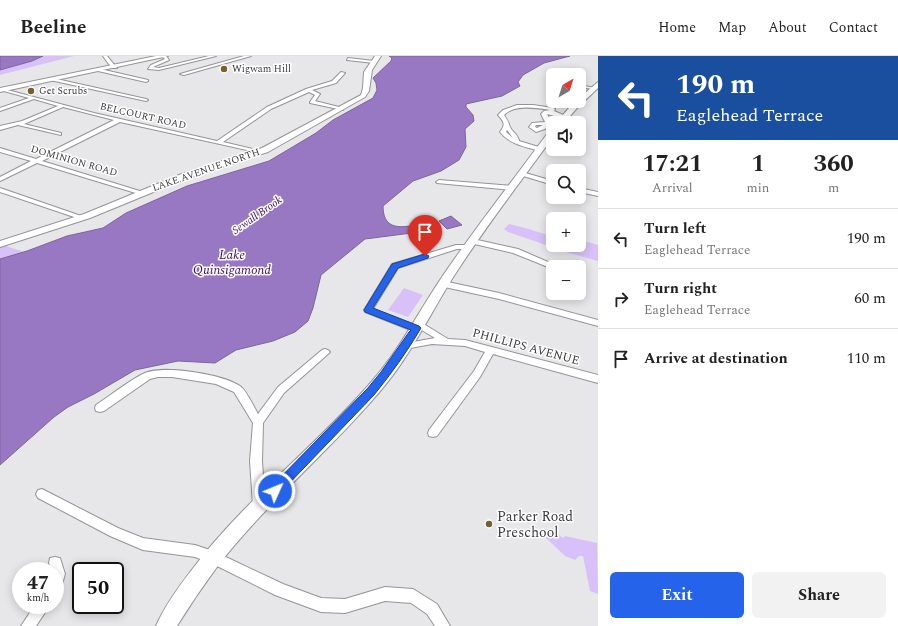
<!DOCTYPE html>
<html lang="en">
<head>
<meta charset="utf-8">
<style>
  body { margin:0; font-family:Spectral,serif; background:#f2f2f2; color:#222; height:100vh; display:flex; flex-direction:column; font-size:15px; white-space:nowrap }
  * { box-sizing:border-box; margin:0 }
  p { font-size:13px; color:#767676 }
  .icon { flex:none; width:22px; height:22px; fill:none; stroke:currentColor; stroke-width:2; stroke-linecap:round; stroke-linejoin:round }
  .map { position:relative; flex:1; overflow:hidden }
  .details { display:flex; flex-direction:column; background:#fff; width:300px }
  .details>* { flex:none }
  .banner { background:#1a4fa0; color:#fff; overflow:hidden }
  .needle { width:26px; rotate:39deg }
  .fabs { position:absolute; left:546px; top:12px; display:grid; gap:8px }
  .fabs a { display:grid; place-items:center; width:40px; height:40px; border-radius:6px; background:#fff; box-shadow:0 2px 10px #0003; font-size:20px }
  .speed { position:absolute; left:12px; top:506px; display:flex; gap:8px; font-size:20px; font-weight:700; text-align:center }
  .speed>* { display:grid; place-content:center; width:52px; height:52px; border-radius:50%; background:#fff; box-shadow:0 2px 10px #0003; line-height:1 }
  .speed small { font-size:10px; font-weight:400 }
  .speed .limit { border:2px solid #111; border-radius:6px; background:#fff; color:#111 }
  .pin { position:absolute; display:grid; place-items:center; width:34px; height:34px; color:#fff; margin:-41px -17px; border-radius:50% 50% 50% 0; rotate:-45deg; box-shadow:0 0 4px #0007 }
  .pin .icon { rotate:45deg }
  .me { position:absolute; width:44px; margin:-22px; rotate:46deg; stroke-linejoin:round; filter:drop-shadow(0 0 3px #0008) }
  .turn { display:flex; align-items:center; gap:14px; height:84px; padding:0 12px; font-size:18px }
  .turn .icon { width:52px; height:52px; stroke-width:2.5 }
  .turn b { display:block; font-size:28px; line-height:34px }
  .eta { display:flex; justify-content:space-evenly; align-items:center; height:68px; text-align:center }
  .eta b { font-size:24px; font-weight:700; line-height:28px }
  .button { display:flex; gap:8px; margin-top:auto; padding:8px 12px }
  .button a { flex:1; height:46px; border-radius:6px; background:#2563eb; color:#fff; font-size:16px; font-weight:700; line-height:46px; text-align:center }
  .button a+a { background:#f2f2f2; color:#222 }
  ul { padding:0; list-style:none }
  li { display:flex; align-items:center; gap:12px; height:60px; padding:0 12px; border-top:1px solid #e0e0e0 }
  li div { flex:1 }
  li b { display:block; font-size:15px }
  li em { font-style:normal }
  header { display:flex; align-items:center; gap:24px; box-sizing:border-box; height:56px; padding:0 20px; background:#fff; border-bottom:1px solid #e0e0e0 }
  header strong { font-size:19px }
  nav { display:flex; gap:22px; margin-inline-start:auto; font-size:14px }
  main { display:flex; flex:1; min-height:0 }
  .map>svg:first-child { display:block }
</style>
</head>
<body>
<header>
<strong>Beeline</strong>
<nav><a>Home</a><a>Map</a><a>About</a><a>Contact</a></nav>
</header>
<main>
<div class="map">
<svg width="598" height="570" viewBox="0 0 598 570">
  <rect width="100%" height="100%" fill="#e7e6e9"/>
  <path fill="#d7c1f8" d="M43,0h31l-74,19v-5l32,-9z
    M509,168l20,5 24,8v8h26v-5h2l17,5v16l-29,-8 -61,-21 -4,-3z
    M0,188l24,8 -24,7z
    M404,232l19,7 -15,22 -20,-7z
    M551,473l12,9 2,-2 32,7 1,51 -8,-3 -7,-35h-4l-4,4 -10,-4 -21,-20z"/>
  <path fill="#9978c3" stroke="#7c659a" d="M0,0h43l-11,5 -32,9z
    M389,0h181l-26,7 -21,12 -5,7 2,4 -18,10 -36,8v3l7,8 1,6 -9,8 1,18 -7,13 -18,11 -28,10 -30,25c0,29 25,20 44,17l8,7 -70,9 -44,36 -8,33 -5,13 -13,11 -22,9 -37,9 -21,13 -37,-2 -43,9 -41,24 -26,13 -14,10 -54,48v-206l27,-8 40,-15 36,-8 23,-15 61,-27 82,-25 47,-28 17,-13 40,-22 4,-8 -1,-7 -3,-5 18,-17 1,-3z
    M451,160l11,9 -15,4 -8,-8z"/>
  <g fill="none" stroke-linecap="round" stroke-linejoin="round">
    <defs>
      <path id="street" d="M103,0h4l10,12h-4l-5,-5z
        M161,0h5l3,4 -16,7 6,1 50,-12h7l-57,14 -11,-1 3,-4 14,-6z
        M244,0h7l-67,19 -4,-1z
        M348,2l26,3 2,1 -2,1 -27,-3z
        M100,13l48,11v1l-2,1 -48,-11z
        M341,16l4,1 -9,10 -24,7 8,4 -5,7 28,7v2l-33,-7v-1l5,-7 -6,-3 -38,17 -48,33 38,9v2l-141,-31 -78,39 101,31v2h-4l-102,-31 -37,18v-4l31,-16 -31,-9v-4l36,11 78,-39 -51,-13 -39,17 37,9v2l-43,-10 -18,5v-4l22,-5 36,-15 -24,-7 -34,12v-3l29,-10 -29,-8v-2l94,25 123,28 50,-34 39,-18 26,-8z
        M52,22l94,21 2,1 -2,1 -96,-21z
        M579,29l16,3 -2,1 -14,-2z
        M517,49h16l20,3 2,1 -1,2 14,6 -3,2 -18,-5 4,7 -6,8 -9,3 -7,-5 3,-4 13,-1 -4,-8 3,-3 6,-1c-14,-2 -36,-6 -46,5 4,6 4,6 6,12 2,5 8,7 9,14l23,7 1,1 -3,2c-14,-4 -31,-7 -40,-19 6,-8 4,-10 -2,-17l5,-5zM536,69h7l-6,3 -2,-1zM507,74l6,8 -7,-6z
        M522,116l31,9v4l-33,-10 -1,-1z
        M439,124l73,6 3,2 -3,2 -75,-7 -1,-1z
        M0,132l84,29 1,1 -3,2 -2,-1 -80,-27z
        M579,132l19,4v4l-19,-4z
        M470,183h3l45,10 37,16 -4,2h-3l-35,-14 -43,-10z
        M456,189h13l4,2 -4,2h-12l-59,19 -25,41 42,16 1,-2h6l26,16 17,1 133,35v8l-105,-29 -13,23 -43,59 -4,1 -4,-1 -1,-3 1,-3 45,-59 11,-19 -20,-6 -33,-2 -27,5 -3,-1 -2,-2 2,-2 33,-6 -15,-9 -4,3 -3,-1 -48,-19 -1,-2 28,-46z
        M443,225l56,12 99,27v6l-99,-27 -59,-13 -1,-2 1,-2z
        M325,293l3,1 2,2 -2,2 -44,39 -21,30 -1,38 3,45 -2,4 -4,2 -4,-2 -2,-4 -3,-45 3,-38 -19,-31 -18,-8 -44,-7h-14l-8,2 -46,32 -4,1 -4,-1 -1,-3 1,-3c14,-9 35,-26 49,-32 19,-8 77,1 95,13 6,4 14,21 18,28l20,-27 44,-37z
        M42,433l76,39 25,10 52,7 18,6 70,33 38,14 24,1 40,-12 28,2 24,15 13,22h-15l-8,-12 -16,-11 -26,-2 -40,12 -24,-1 -46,-17 -64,-32 -16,-6 -52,-7 -33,-14 -72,-38 -2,-4 2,-4z
        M55,501l5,1 5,16 -5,17 -5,2v-22h-3l-3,-8 1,-5z
        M35,549h15l-14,21h-15z"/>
      <path id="secondary" d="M156,0h12l-168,36v-4z
        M375,0h6l-9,14 -3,21 -4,6 -97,55 -83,27 -95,39 -90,29v-6l84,-27 95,-39 83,-27 99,-53 2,-7 1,-16z
        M598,26v6l-21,20 -13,15h-8l19,-22h4v-3z
        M550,74h3v7c-34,47 -70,93 -101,142 -23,37 -42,77 -70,110 -52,62 -116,114 -165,178 -14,19 -27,38 -40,59h-21c9,-21 24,-41 38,-59 52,-69 123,-121 179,-187 27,-31 46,-69 69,-103 34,-50 72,-98 108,-147z"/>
    </defs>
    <use href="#street" stroke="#949396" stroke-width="2"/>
    <use href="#secondary" stroke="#949396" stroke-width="2"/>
    <use href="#street" fill="#fff" fill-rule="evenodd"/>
    <use href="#secondary" fill="#fff" fill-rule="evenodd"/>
  </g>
  <path fill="#2563eb" stroke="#184099" d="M425,198l4,2 -1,2 -30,10 -25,40 46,18 2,2c-14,24 -30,46 -47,67l-95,99 -4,2 -4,-2 -2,-3 2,-4 96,-98 14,-17 28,-40 2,-2 -46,-18 -1,-2 28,-46z"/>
  <g fill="#776030" stroke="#fff" stroke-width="1.5">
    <circle cx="224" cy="13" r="4"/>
    <circle cx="31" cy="35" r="4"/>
    <circle cx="489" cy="468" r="4"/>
  </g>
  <g text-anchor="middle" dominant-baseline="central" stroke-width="3" stroke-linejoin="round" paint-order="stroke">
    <g font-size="10" fill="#3a393b" stroke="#fff" text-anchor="start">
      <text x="232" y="13">Wigwam Hill</text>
      <text x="39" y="35">Get Scrubs</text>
    </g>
    <g font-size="10" fill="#3a393b" stroke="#fff">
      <text transform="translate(143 60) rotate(13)">BELCOURT ROAD</text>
      <text transform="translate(74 105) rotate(16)">DOMINION ROAD</text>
      <text transform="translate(206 114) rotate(-19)">LAKE AVENUE NORTH</text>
    </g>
    <g font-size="11" font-style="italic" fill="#3d0866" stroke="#fff">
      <text transform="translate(257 159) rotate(-35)">Sewall Brook</text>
    </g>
    <g font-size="12" fill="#3a393b" stroke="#fff">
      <text transform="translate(526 291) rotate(15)">PHILLIPS AVENUE</text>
    </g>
    <g font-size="13" font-style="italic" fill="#3d0866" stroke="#fff">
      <text x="232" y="199">Lake<tspan x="232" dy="15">Quinsigamond</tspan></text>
    </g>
    <g font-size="14" fill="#3a393b" stroke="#fff" text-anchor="start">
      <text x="497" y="460">Parker Road<tspan x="497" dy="16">Preschool</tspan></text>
    </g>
  </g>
</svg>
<div class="fabs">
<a><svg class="needle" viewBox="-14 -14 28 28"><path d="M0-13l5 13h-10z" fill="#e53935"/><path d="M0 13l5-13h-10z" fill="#767676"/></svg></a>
<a><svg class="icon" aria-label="sound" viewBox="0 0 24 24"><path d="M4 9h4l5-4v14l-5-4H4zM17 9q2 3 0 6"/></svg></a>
<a><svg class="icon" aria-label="search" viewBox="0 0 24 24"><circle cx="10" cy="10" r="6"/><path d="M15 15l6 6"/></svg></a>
<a>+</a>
<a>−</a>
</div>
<div class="speed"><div>47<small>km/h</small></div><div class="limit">50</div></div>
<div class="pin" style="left:425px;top:200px;background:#d93025"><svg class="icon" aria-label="arrive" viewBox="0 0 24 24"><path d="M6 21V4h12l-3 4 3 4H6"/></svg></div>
<svg class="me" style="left:275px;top:435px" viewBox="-20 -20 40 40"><circle r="17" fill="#2563eb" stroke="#fff" stroke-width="3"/><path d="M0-11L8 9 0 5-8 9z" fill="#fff"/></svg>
</div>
<section class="details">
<div class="banner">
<div class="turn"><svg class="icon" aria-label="left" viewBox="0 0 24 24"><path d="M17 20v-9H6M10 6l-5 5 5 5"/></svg><div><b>190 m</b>Eaglehead Terrace</div></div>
</div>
<div class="eta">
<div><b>17:21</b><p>Arrival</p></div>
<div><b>1</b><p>min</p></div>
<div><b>360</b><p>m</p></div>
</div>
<ul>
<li><svg class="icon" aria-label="left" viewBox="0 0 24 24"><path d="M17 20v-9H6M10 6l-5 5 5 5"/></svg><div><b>Turn left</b><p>Eaglehead Terrace</p></div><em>190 m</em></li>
<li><svg class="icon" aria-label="right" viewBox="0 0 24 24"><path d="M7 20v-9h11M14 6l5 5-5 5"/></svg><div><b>Turn right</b><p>Eaglehead Terrace</p></div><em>60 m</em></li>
<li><svg class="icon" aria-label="arrive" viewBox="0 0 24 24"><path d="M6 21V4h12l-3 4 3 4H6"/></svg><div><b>Arrive at destination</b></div><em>110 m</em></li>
</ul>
<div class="button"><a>Exit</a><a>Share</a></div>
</section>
</main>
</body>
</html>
